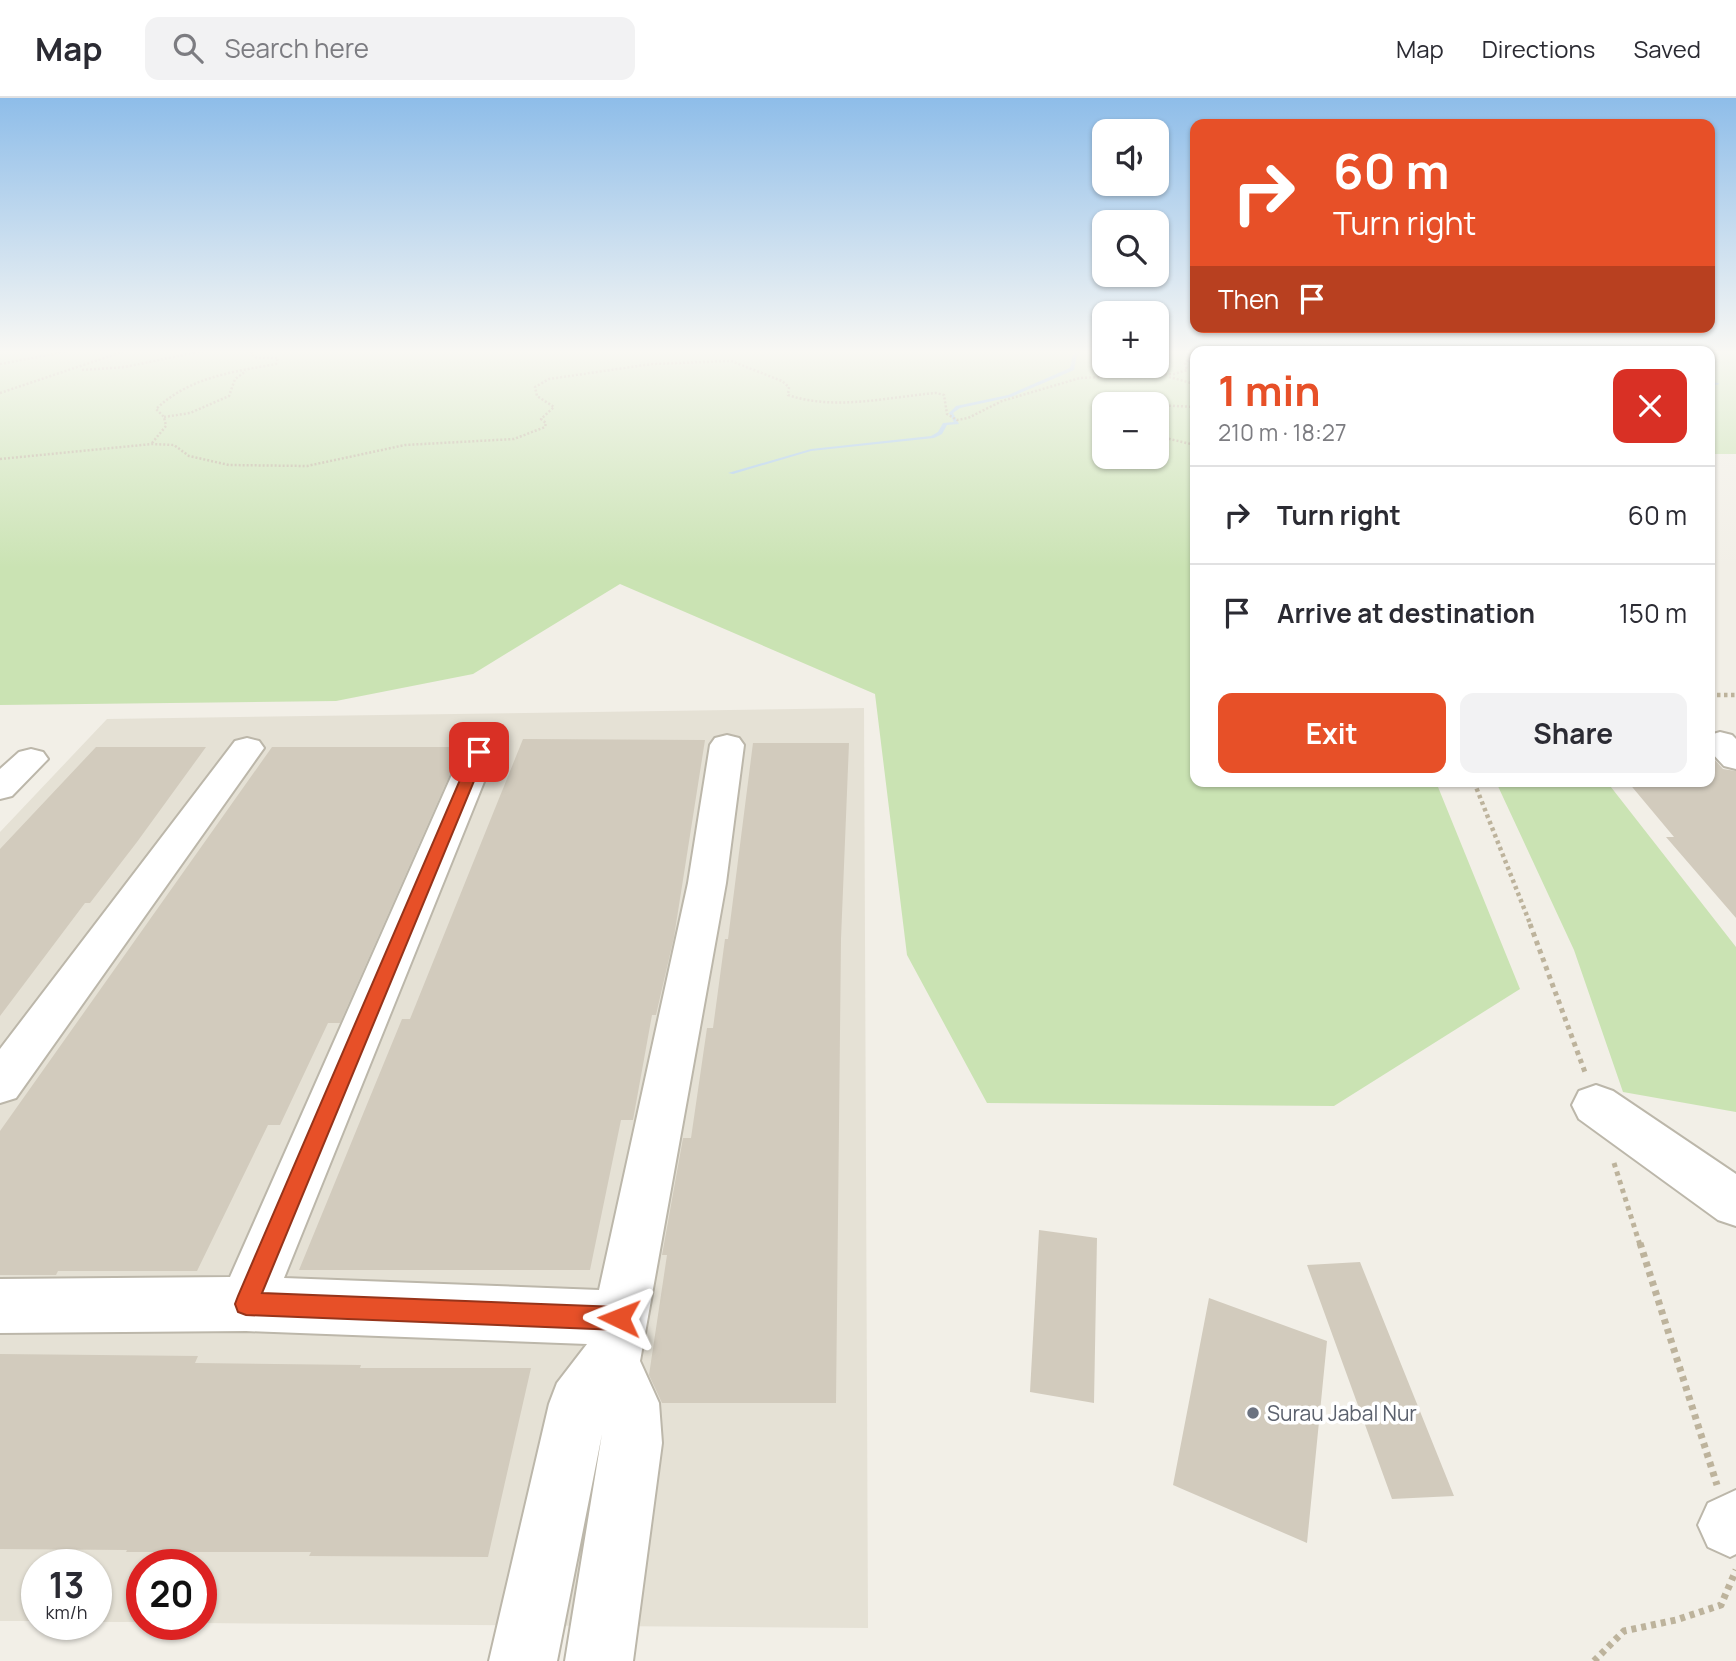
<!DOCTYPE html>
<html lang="en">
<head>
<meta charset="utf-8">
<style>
  body { margin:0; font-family:Manrope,sans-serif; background:#f2f2f3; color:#2b2b33; height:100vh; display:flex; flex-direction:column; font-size:26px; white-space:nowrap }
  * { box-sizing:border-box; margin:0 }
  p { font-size:23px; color:#7c7c81 }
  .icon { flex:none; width:38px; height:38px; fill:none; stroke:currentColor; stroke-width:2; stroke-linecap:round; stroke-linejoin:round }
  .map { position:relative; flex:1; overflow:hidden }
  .drawer { position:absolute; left:1190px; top:248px; width:525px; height:441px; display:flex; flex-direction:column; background:#fff; border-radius:14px; box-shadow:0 2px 5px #0004 }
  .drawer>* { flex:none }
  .guide { position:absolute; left:1190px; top:21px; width:525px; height:214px; border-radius:14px; box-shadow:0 2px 5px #0004; background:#e75028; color:#fff; overflow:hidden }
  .controls { position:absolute; left:1092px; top:21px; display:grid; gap:14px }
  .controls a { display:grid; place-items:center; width:77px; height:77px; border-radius:14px; background:#fff; box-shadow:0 2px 5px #0004; font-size:35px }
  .speed { position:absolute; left:21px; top:1451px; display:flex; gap:14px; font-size:35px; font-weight:700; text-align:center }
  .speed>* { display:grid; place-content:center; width:91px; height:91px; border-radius:50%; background:#fff; box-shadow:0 2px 5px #0004; line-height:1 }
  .speed small { font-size:18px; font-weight:400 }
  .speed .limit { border:10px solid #d22; background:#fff; color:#111 }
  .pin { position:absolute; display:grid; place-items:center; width:60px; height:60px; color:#fff; margin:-30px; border-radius:14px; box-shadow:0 4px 10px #0006 }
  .me { position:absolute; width:77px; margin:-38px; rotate:272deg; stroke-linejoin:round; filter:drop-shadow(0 0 5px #0008) }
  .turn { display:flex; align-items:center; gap:24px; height:147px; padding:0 28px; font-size:32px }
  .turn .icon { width:91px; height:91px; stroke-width:2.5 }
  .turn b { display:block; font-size:49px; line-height:60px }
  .then { display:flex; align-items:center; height:66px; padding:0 28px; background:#0003; gap:14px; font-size:26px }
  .round { display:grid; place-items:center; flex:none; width:74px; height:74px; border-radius:14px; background:#f2f2f3 }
  .headline { display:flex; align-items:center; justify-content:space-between; height:119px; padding:0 28px }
  h1 { font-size:42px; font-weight:700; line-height:52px; color:#e75028 }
  .primary-button { display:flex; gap:14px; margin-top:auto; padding:14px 28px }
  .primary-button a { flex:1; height:80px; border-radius:14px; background:#e75028; color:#fff; font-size:28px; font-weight:700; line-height:80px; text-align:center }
  .primary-button a+a { background:#f2f2f3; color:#2b2b33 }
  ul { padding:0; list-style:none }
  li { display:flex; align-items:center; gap:21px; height:98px; padding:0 28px; border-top:2px solid #e1e1e2 }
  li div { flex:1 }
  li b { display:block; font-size:26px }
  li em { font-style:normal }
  header { display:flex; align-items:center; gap:42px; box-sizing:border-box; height:98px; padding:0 35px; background:#fff; border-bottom:2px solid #e1e1e2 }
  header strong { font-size:33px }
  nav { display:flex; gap:38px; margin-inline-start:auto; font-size:24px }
  .search { width:490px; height:63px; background:#f2f2f3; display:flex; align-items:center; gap:18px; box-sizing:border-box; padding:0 24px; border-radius:14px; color:#7c7c81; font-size:26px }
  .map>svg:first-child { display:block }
</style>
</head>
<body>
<header>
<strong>Map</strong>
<div class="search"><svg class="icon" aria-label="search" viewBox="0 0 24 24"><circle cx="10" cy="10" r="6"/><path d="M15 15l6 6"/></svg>Search here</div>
<nav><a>Map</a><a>Directions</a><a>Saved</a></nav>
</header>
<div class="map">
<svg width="1736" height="1563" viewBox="0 0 1736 1563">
  <rect width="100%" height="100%" fill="#f2efe7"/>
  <path fill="#e5e1d5" d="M864,610l4,920 -667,-5v-59h-59v58h-46v-58h-59v57h-37v-789l107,-113z"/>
  <path fill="#cae3b3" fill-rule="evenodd" d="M0,252h1104v16h53v-16h579v104h-26v-102h-515v430h241l84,207 -186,117 -347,-3 -80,-148 -32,-261 -255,-110 -147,90 -137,27 -336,4zM1104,306h53v53h-53z
    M1496,684h111l129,165v165l-113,-20 -49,-142z"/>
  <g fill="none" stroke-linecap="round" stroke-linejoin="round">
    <path fill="#a8cbea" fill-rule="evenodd" d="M1078,252h4l-5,5 -3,15 -63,27 -51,11 -7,5 6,11 -12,1 -5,9 -8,4 -123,13 -78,23 -5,-1 83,-24 120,-13 7,-4 5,-9 11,-1 -5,-9 7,-7 52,-11 62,-27 3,-13z
      M1518,252h6l8,2h-9z
      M1710,284l9,1v1l-2,1 -7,-1z"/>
  </g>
  <path fill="#d2cbbd" d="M523,641l182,1 -31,197 -18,78h-4l-19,105h-12l-31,150h-291l103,-251h8z
    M753,645h96l-8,196 -5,464h-174l-13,-28 18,-120h-5l21,-117h8l16,-110h6l12,-89h3z
    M96,649h110l-69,95 -47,61h-5l-85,113v-167z
    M272,649h190l-122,276h-12l-48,102h-12l-71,146h-139l-2,4h-56v-144z
    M1710,662h5l8,9 13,2v147l-70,-81h8l-46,-55h82z
    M1039,1132l58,8 -3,165 -64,-11z
    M1360,1164l94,234 -62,3 -85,-234z
    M1209,1200l118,43 -20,202 -134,-58z
    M0,1256l198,2 -3,7 166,2 -1,3h171l-43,189 -179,-1 2,-4h-185l1,-2 -127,-1z"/>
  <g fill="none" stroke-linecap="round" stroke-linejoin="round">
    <defs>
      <path id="minor" d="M1720,634l12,3 4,4v30l-12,-3 -14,-15v-16z
        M727,637l12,3 5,7 -18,138 -86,478 19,42 3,40 -29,218h-68l37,-227 -45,227h-68l60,-257 8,-21 30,-39 -341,-13 -246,2v-54l230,-2 232,-525 5,-7 12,-3 12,3 5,7 -212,526 315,12 89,-407 22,-138 5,-7z
        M247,640l12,3 5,7 -248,350 -16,5v-54l235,-308z
        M31,651l12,3 5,7 -36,37 -12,3v-30l19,-17z
        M1596,987l17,6 123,83v52l-18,-6 -139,-101 -7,-14 7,-14z
        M1736,1392v64l-6,3 -22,-10 -10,-22 10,-22z"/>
    </defs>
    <use href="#minor" stroke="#bcb7aa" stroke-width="4"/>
    <path stroke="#bdb39c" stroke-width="2.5" stroke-dasharray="2 2" stroke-linecap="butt" d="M1255,252l2,2
      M1199,254l7,-2
      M1272,254l4,-2
      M0,266l75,-14
      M82,272l43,-3 82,-17
      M1169,279l26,7
      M0,295l128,-43
      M1157,307l38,2
      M164,319l26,-4 39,-17 6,-17 11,-8
      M1157,338l38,9
      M152,345l14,-17 -2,-9 -8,-8c34,-32 76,-37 120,-45l2,-6h-21l-6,-4 5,-4
      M0,361l152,-15 22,1 15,11 40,9 78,1 98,-21 109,-6 31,-12 1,-4 -5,-4 13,-12 -17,-11 -2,-9 14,-8 103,-15 79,-3 51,20 7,6 -1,8c47,16 100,2 148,-2l8,2 3,19 10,6 11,-2 34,-17 78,-23 94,-4 13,-4 -2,-7 10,-9"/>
    <path stroke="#bdb39c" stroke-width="4.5" stroke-dasharray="3.5 3.5" stroke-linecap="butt" d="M1710,597h26
      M1474,684l57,144"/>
    <path stroke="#bdb39c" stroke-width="5" stroke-dasharray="4.5 4.5" stroke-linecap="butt" d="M1530,826l56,151
      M1614,1065l26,82"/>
    <path stroke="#bdb39c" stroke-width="7" stroke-dasharray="5 5" stroke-linecap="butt" d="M1640,1145l77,242
      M1594,1563l30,-30 52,-11 45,-15 15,-35"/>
    <use href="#minor" fill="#fff" fill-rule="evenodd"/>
  </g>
  <linearGradient id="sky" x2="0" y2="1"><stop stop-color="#8ebde9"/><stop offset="0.54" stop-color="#f9f8f4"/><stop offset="1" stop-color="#f9f8f4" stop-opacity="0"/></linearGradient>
  <rect width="1736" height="470" fill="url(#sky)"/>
  <path fill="#e75028" stroke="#96341a" stroke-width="2" d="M479,650l7,4 -224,541 357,14 8,3 4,8 -4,8 -8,4 -373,-15 -8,-3 -3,-8 3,-8 234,-544z"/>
  <circle fill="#6b7280" stroke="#fff" stroke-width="2.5" cx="1253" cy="1315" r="7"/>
  <g text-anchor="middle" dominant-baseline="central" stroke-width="7" stroke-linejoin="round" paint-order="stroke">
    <g font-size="21" fill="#5b616d" stroke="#fff" text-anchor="start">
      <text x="1267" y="1315">Surau Jabal Nur</text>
    </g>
  </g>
</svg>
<div class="controls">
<a><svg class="icon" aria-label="sound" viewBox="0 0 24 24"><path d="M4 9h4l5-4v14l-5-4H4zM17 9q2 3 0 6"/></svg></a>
<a><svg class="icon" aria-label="search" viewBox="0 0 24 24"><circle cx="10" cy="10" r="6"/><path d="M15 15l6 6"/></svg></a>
<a>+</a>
<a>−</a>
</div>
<div class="speed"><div>13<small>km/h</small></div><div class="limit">20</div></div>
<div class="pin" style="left:479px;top:654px;background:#d93025"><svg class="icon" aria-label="arrive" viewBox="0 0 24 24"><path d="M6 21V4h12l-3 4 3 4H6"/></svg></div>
<svg class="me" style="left:619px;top:1220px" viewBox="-20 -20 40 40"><path d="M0-17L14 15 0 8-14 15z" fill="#e75028" stroke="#fff" stroke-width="4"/></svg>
<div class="guide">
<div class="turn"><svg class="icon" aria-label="right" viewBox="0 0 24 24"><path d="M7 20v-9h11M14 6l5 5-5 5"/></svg><div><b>60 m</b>Turn right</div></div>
<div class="then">Then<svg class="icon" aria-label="arrive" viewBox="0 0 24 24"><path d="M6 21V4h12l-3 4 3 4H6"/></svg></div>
</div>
<section class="drawer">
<div class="headline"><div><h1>1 min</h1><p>210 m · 18:27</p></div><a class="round" style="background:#d93025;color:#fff"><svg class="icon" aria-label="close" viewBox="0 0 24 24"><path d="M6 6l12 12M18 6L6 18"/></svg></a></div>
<ul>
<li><svg class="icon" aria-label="right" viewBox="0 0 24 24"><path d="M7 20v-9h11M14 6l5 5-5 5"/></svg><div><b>Turn right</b></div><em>60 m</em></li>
<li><svg class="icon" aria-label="arrive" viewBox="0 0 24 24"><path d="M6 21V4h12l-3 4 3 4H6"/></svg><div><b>Arrive at destination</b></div><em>150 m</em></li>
</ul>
<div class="primary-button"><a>Exit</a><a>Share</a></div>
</section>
</div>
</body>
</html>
